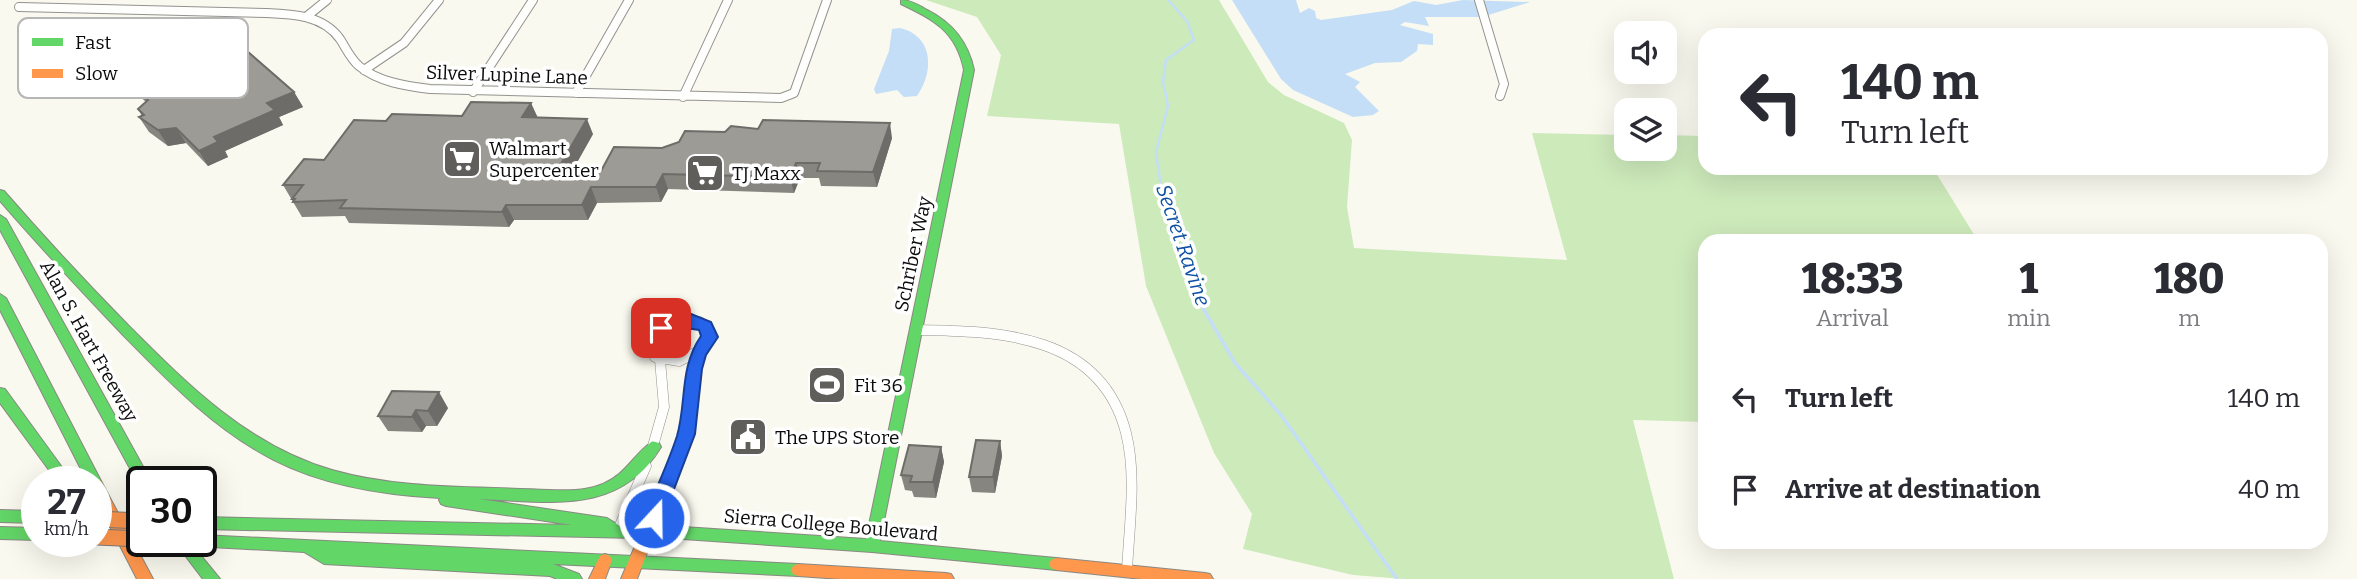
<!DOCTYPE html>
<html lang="en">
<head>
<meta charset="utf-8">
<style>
  body { margin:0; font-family:Bitter,serif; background:#f7f7f7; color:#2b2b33; height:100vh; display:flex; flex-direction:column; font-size:26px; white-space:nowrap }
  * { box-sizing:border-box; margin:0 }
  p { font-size:23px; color:#7c7c81 }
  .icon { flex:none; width:38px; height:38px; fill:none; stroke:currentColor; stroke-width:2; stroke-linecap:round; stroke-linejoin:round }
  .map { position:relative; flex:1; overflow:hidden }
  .sheet { position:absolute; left:1698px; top:234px; width:630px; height:315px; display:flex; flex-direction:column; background:#fff; border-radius:21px; box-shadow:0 7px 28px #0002 }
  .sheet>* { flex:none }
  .banner { position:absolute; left:1698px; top:28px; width:630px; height:147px; border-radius:21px; box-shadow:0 7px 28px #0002; background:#fff; color:#2b2b33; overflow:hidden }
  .tools { position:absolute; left:1614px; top:21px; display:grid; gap:14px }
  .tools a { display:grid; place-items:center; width:63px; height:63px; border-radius:14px; background:#fff; box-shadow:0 7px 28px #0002; font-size:35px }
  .speed { position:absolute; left:21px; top:466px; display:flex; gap:14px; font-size:35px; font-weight:700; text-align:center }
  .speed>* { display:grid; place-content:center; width:91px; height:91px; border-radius:50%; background:#fff; box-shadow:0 7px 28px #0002; line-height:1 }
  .speed small { font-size:18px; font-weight:400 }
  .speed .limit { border:4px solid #111; border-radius:10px; background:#fff; color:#111 }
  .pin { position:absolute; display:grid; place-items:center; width:60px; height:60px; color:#fff; margin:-30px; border-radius:14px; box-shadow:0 4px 10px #0006 }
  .me { position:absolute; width:77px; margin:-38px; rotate:21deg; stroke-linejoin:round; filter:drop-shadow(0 0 5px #0008) }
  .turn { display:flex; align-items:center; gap:24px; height:147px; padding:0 28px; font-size:32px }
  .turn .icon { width:91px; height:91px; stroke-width:2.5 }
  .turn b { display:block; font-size:49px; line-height:60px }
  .eta { display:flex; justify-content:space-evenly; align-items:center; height:119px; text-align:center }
  .eta b { font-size:42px; font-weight:800; line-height:49px }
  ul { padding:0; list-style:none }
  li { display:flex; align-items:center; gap:21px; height:91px; padding:0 28px }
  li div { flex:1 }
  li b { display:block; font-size:26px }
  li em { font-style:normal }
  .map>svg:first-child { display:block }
</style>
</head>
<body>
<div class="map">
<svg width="2357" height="579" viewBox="0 0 2357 579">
  <rect width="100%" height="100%" fill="#faf9ef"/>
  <path fill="#cdeabb" d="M926,0h293l49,82 16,13 60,28 8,17 -5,67 7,41 213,12 -35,-127 94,2v14h38v-14l40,1v32h229l45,73 -274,1v180l-71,-2 41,159h-270l-51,-4 -110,-26 9,-35 -38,-61 -68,-167 -27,-162 -132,-8 14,-61 -24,-38z"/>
  <path fill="#c3def6" d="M1232,0h64l4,13 9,-5 6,3 1,7 5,2 71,-10 22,-9 22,4 27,-5 67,2 -48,15h-57l4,9 -24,-4 -5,3 33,9v11l-15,-1 -1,7 -16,11 -26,1 -30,11 15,8 -5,5 24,24 -6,4 -20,2 -60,-27 -12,-11z
    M900,28c34,8 34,44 17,68l-13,1 -7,-7 -21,4 -2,-5 15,-38 3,-22z"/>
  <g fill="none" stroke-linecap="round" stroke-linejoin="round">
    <path stroke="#c3def6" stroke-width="2.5" d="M1168,0l19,21 7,19 -28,20 -3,22 5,24 -12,46 6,43 22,62"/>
    <path stroke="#c3def6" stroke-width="3.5" d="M1183,255l17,48 35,60 46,52 116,164"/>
    <defs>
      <path id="street-far1" d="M1479,0l25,84 -4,12
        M19,7l247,6c26,1 57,2 74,26 6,9 10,19 19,27 19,16 47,20 71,23l351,9 13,-5 33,-93
        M306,17l21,-17
        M364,70l40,-27 35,-43
        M473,92l60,-92
        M576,93l53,-93
        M683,97l45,-97"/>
      <path id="street" d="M685,320l15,2 9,9 -6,18 -24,12 -24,-4 -5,-8 7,-17z
        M916,330c84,1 185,4 210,103 11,43 3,94 1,138
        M651,453l13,-46 -4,-47
        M617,532l29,-66
        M648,532l38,-98 12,-80"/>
      <path id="fast" d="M901,0c9,0 18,5 26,10 26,13 41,32 47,60l-94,471 176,17 5,2 2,4 -2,4 -5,2 -184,-18 -189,-13 -482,-10v-12l371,8 -126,-19 -5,-2 -2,-4 1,-2c-56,-3 -115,-12 -166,-38 -59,-30 -105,-78 -151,-125 -42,-44 -83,-88 -123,-134v-11l4,1c40,46 81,90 123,133 60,60 121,122 205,146 70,20 144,16 217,20 25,1 50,1 70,-16 10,-8 21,-24 30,-30 4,-4 5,-2 10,-1l2,4c-42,70 -113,54 -182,52l128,19 13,8 63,1 183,12 98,-469c-8,-39 -30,-50 -63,-66z
        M0,215l6,4 145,262h-9v5l-3,-1 -139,-255z
        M0,294l6,4 95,183 -2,4 -3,1v-5h-9l-87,-171z
        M0,388l5,1 67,92h-15l-57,-78z
        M0,510l37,1v12l-37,-1z
        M0,527l37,1v12l-37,-1z
        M201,535l597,29 5,2 2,4 -2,4 -5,2 -245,-12 26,10 3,5h-25l-7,-3 -226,-12 -20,-12 -111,-6 27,33h-17l-29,-38h16l2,3 -1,-3h10z"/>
      <path id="slow" d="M96,479l5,2 52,98h-16l-41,-80v-18h-5z
        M648,526l5,2 2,4 -18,47h-16l20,-47 2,-4z
        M605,554l5,2 2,4 -7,19h-16l11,-23z
        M1056,558l149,15 5,1 3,5h-71l-86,-9 -5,-2 -2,-4 2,-4z
        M798,564l148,9 5,1 3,5h-113l-43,-3 -5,-2 -2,-4 2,-4z"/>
    </defs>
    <use href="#street-far1" stroke="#93928e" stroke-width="10"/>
    <use href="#street" stroke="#93928e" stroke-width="11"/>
    <use href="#fast" stroke="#898984" stroke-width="2"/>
    <use href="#slow" stroke="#898984" stroke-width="2"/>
    <use href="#street-far1" stroke="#fefefd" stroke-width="8"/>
    <use href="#street" stroke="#fefefd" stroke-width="10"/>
    <use href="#fast" fill="#63d668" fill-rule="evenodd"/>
    <use href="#slow" fill="#ff974d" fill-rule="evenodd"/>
    <defs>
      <path id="slow-bridge" d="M96,519l46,2
        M96,537l46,2"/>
    </defs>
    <use href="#slow-bridge" stroke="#807f7b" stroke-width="17" stroke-linecap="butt"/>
    <use href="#slow-bridge" stroke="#ff974d" stroke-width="15"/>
  </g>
  <path fill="#868580" d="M128,79l166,13 9,15 -24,10 4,8 -58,26 3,6 -20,9 -22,-23 -18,3 -19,-14 -10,-15 3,-1 -4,-7 8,-7 -9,-8z
    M531,103l6,15 56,16 -18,32 1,4 25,1 61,-23 63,-16 33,-3 134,9 -15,49 -56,-1 -2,-8h-19l-6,15 -126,-4 -7,13 -64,1 -9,17h-74l-5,7 -160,-4 -4,-7 -43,1 -19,-32 103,-64 76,-5z
    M392,391l56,17 -11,18h-11l-4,6 -34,-1 -10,-15z
    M1000,441l2,15 -7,37 -23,-1 -3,-15z
    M941,447l3,15 -8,36 -22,-1 -2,-6 -7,-1 -4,-15z"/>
  <path fill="#6d6c68" d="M294,92l9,15 -24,10 4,8 -58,26 3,6 -20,9 -9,-15 15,-14 53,-34z
    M531,103l7,15 -16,-1z
    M587,119l6,15 -18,32 4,11 -4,8 -13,-23z
    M890,123l2,15 -15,49 -4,-15z
    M176,128l10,15 -18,3 -10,-16z
    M796,163l4,15 -6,15 -4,-16z
    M663,174l5,15 -7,13 -5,-15z
    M591,187l6,16 -9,17 -6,-15z
    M506,205l8,15 -5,7 -7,-15z
    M439,392l9,16 -11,18 -9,-15z
    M416,410l10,16 -4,6 -10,-15z
    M1000,441l2,15 -7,37 -2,-16z
    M941,447l3,15 -8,36 -3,-16z"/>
  <path fill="#9c9b95" stroke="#6d6c68" stroke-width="2" d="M231,37l63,55 -27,11 8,7 -61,27 4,5 -19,9 -23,-23 -18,2 -19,-13 5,-2 -6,-6 10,-9 -20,-21z
    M471,102l60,1 -9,14 65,2 -25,43h11l-5,8 33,1 13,-24 48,1 17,-6 6,-11 40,1 6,-6 27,3 5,-9 127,3 -17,49 -56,-1 3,-8h-24l-6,14 -127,-3 -7,13h-65l-9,18h-76l-4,7 -162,-4 6,-8 -53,2 2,-3h-3l11,-14h-20l21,-26 20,1 30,-40 32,1 6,-7 70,2z
    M392,391l47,1 -11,19 -12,-1 -4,7 -34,-1z
    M976,440l24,1 -7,36h-24z
    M909,445l32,2 -8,35h-23l2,-6 -11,-1z"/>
  <path fill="#2563eb" stroke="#184099" stroke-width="2" d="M691,314l20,8 7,15 -12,18 -4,14 -7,65 -32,84 -3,6h-13l-3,-6c11,-27 24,-54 33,-82 10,-35 2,-68 24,-100l-2,-6 -20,-3 -18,7 -8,-6 18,-11z"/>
  <defs>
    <symbol id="supermarket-square" viewBox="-11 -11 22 22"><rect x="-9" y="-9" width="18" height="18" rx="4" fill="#5f5e5b" stroke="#fff"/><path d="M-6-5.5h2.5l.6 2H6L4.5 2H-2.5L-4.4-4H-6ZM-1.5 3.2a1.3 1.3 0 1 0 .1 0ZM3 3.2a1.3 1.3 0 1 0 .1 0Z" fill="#fff"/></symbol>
    <symbol id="stadium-square" viewBox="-11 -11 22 22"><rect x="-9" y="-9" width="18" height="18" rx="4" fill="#5f5e5b" stroke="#fff"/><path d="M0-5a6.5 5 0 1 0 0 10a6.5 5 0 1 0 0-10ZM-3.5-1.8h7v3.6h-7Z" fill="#fff"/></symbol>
    <symbol id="civic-square" viewBox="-11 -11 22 22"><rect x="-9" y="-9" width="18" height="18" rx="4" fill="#5f5e5b" stroke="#fff"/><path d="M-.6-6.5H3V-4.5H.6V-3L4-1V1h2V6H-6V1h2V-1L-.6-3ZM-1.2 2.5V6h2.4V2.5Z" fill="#fff"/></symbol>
  </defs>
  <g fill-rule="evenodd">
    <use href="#supermarket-square" x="440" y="137" width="44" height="44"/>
    <use href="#supermarket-square" x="683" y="151" width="44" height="44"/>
    <use href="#stadium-square" x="805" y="363" width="44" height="44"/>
    <use href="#civic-square" x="726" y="415" width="44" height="44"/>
  </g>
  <g text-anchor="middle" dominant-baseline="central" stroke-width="7" stroke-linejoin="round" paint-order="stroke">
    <g font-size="19" fill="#0b0b0b" stroke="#fff">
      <text transform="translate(507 75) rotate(2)">Silver Lupine Lane</text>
      <text transform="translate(913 254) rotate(-78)">Schriber Way</text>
      <text transform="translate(89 341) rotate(61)">Alan S. Hart Freeway</text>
      <text transform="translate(831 525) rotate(5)">Sierra College Boulevard</text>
    </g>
    <g font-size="19" fill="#0b0b0b" stroke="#fff" text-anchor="start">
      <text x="489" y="148">Walmart<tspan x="489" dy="22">Supercenter</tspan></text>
      <text x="732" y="173">TJ Maxx</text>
      <text x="854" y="385">Fit 36</text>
      <text x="775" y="437">The UPS Store</text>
    </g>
    <g font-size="21" font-style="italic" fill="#0f50a3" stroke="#fff">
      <text transform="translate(1183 245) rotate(71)">Secret Ravine</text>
    </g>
  </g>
  <rect x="18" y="18" width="230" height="80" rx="10" fill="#fff" stroke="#b6b6b6" stroke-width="2"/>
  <rect x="32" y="38" width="31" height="8" fill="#63d668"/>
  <rect x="32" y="69" width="31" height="9" fill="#ff974d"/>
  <g font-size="19" fill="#0b0b0b">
    <text x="75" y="49">Fast</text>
    <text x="75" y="80">Slow</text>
  </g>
</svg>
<div class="tools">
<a><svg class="icon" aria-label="sound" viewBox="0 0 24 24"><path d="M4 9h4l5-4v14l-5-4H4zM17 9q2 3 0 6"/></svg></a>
<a><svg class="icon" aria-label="layers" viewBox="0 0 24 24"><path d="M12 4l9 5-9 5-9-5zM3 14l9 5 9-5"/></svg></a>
</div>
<div class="speed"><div>27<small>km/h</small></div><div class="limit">30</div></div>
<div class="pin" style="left:661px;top:328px;background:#d93025"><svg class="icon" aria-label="arrive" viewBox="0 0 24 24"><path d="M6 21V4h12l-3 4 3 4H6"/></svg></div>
<svg class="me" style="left:654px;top:518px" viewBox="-20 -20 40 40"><circle r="17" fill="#2563eb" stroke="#fff" stroke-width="3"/><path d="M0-11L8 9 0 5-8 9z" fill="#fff"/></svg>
<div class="banner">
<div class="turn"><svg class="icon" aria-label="left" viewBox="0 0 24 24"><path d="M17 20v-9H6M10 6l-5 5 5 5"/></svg><div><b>140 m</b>Turn left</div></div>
</div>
<section class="sheet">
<div class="eta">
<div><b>18:33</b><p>Arrival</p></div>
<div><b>1</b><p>min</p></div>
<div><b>180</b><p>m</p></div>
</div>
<ul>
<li><svg class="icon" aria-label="left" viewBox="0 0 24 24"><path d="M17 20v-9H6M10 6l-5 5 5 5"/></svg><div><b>Turn left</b></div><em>140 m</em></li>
<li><svg class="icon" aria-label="arrive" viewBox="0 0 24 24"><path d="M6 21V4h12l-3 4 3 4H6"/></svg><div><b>Arrive at destination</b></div><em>40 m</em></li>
</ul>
</section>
</div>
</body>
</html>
